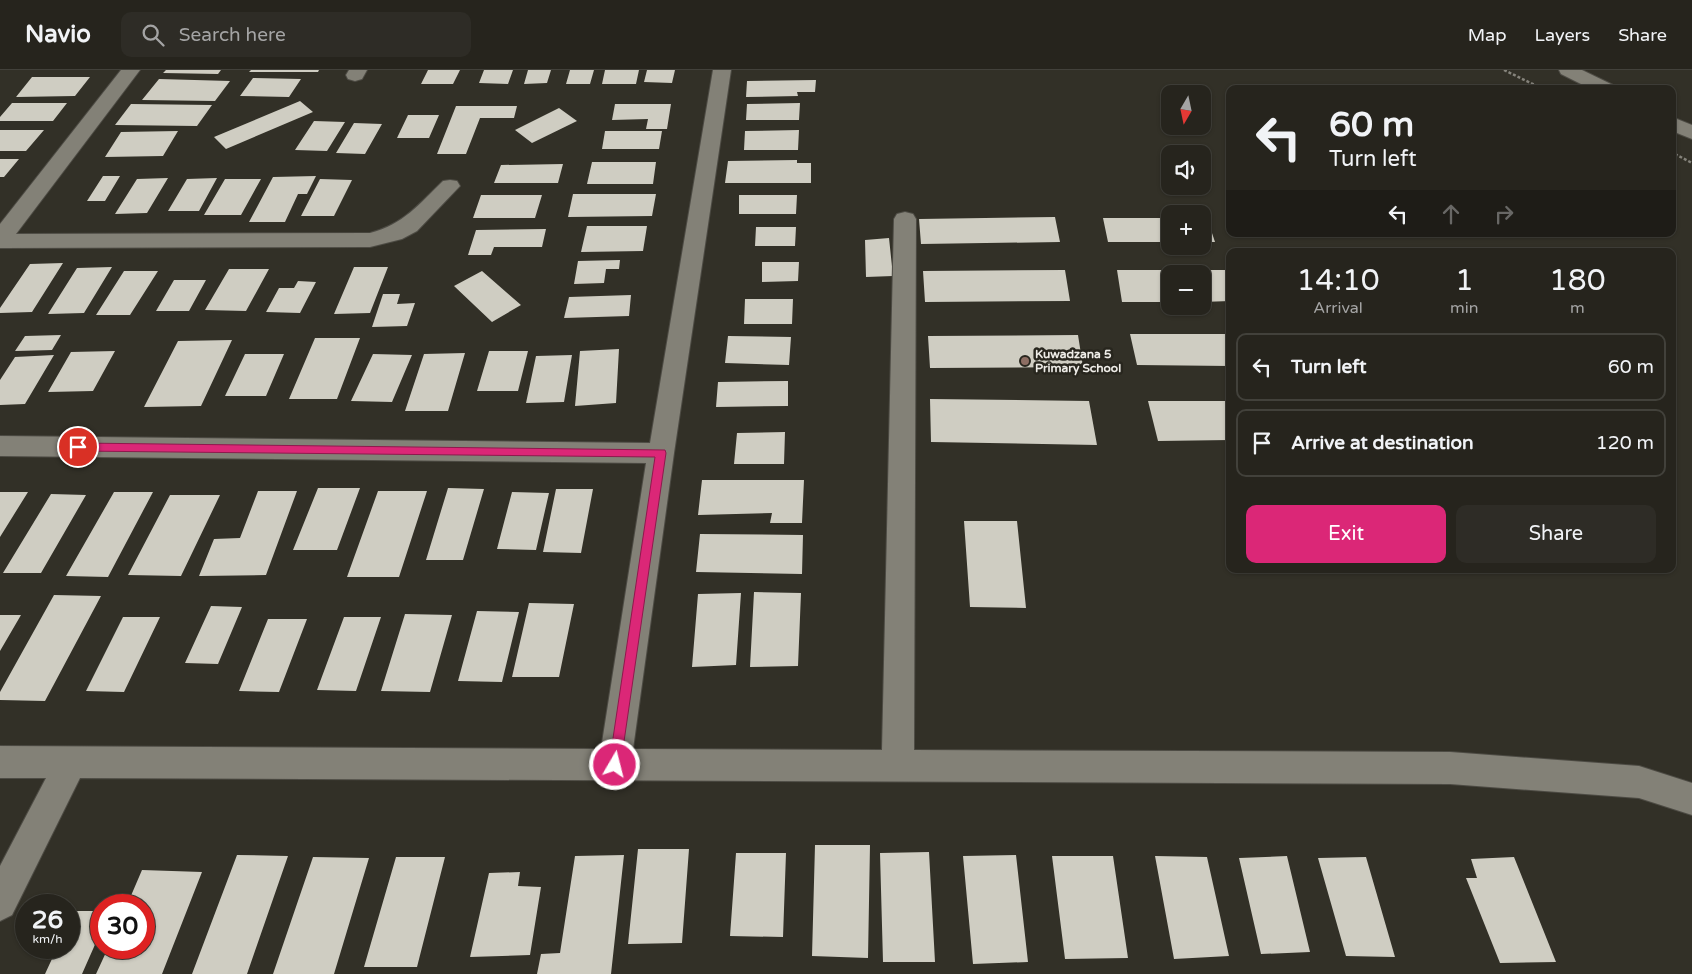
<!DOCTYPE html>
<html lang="en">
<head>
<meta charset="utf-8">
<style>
  body { margin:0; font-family:"Varela Round",sans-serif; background:#2e2c26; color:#f1f3f6; height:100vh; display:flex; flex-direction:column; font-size:19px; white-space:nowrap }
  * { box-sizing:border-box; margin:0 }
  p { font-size:16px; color:#a4a4a4 }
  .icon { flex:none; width:28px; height:28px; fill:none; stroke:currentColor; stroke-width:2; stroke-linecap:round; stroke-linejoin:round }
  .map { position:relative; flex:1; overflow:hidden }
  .panel { position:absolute; left:1226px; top:178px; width:450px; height:325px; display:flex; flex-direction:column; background:#26241d; border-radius:10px; box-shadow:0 1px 4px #0004,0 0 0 1px #42413b }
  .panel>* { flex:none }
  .banner { position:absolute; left:1226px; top:15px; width:450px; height:152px; border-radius:10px; box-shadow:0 1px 4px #0004,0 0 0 1px #42413b; background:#26241d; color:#f1f3f6; overflow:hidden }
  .needle { width:32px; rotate:189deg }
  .buttons { position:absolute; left:1161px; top:15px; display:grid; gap:10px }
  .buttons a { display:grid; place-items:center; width:50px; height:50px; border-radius:10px; background:#26241d; box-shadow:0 1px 4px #0004,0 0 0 1px #42413b; font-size:25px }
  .speed { position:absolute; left:15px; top:824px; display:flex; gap:10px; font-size:25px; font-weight:700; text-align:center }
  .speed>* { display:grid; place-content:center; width:65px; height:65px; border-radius:50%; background:#26241d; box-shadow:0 1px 4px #0004,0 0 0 1px #42413b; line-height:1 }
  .speed small { font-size:12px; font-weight:400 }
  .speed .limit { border:8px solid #d22; background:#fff; color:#111 }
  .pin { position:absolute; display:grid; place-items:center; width:42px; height:42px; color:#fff; margin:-21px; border:2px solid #fff; border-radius:50%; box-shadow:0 1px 5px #0007 }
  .me { position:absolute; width:55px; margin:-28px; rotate:8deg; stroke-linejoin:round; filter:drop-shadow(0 0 4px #0008) }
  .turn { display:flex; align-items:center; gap:18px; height:105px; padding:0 20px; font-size:22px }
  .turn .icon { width:65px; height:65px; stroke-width:2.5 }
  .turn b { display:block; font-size:35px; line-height:42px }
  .lanes { display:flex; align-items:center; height:48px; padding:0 20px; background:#0003; justify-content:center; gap:25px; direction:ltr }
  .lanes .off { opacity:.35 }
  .eta { display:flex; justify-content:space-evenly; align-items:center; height:85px; text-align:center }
  .eta b { font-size:30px; font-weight:600; line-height:35px }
  .action { display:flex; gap:10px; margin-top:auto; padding:10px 20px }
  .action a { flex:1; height:58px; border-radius:10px; background:#db2777; color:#fff; font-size:20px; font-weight:600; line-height:58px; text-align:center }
  .action a+a { background:#2e2c26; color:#f1f3f6 }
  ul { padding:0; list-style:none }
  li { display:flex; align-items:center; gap:15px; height:68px; margin:0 10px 8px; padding:0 10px; border:2px solid #42413b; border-radius:10px }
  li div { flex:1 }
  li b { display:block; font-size:19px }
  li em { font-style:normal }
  header { display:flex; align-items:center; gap:30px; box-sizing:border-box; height:70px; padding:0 25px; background:#26241d; border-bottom:1px solid #42413b }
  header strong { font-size:24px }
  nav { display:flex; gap:28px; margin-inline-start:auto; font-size:18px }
  .search { width:350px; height:45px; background:#2e2c26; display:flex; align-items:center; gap:12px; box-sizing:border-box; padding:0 18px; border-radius:10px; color:#a4a4a4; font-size:19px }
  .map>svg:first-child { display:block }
</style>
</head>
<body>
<header>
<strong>Navio</strong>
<div class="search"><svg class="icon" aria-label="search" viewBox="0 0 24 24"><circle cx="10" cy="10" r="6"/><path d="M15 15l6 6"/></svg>Search here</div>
<nav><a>Map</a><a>Layers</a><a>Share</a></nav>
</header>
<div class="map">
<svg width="1692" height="904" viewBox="0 0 1692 904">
  <rect width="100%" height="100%" fill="#323027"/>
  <path fill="#cfcdc2" d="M166,0h55l-3,4 -55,-1z
    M251,0h68l-1,2h-69z
    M428,0h32l-7,14h-32z
    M484,0h29l-5,14 -29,-1z
    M528,0h23l-4,13 -23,1z
    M570,0h24l-4,14h-24z
    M605,0h34l-3,14h-34z
    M647,0h28l-3,13 -28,-1z
    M32,7h58l-15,19 -59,1z
    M253,8l48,1 -12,18 -49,-1z
    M159,9l71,2 -15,20 -73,-1z
    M816,10l-1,12h-18l1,4 -52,1 1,-16z
    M300,31l13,11 -87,37 -12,-12z
    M12,33h55l-14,18h-53v-4z
    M800,33l-1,17h-53l1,-16z
    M131,34l81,1 -15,21 -82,-1z
    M615,34h56l-4,25h-21l2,-10 -36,1z
    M456,36h61l-3,12h-34l-14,36h-29z
    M559,38l18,13 -45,22 -17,-13z
    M408,45h31l-10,23h-32z
    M314,51l31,1 -18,29 -32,-1z
    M354,53l28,1 -17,30 -29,-1z
    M0,60h44l-18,21h-26z
    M799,60l-1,20h-54l1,-19z
    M178,61l-15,25 -58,1 16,-25z
    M605,61h57l-3,18h-57z
    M0,89h19l-15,18h-4z
    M797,90v3h14v20h-86l3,-22z
    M592,92h64l-3,22h-66z
    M563,94l-5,19h-64l7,-18z
    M103,106h17l-15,25h-18z
    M316,106l-9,18h-9l-13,28h-36l24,-45z
    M168,108l-21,35 -32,1 22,-35z
    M217,108l-18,33h-31l19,-32z
    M225,109h36l-20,36h-37z
    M320,109l32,1 -18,36h-33z
    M573,124h83l-4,22 -84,1z
    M481,125h61l-7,23h-62z
    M739,125h58l-1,19h-57z
    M1055,147l5,25 -139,2 -2,-25z
    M1103,148h67v24h-62z
    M1202,148h5l8,24h-13z
    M587,156h60l-4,25 -62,1z
    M756,157h40l-1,19h-40z
    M546,159l-4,18h-48l-3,8h-23l8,-25z
    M889,168l4,38 -27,1 -1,-37z
    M620,190l-1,9h-13l-2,14 -30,1 4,-23z
    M762,192h37l-1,19 -36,1z
    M63,193l-31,49 -32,1v-5l30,-44z
    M112,197l-28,46 -36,1 29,-46z
    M354,197h34l-18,46 -36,1z
    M229,199h40l-23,42 -41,-1z
    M1065,200l5,31 -145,1 -2,-31z
    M1117,200h113v31l-28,1v-28h-32v28h-48z
    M124,201h34l-28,44h-34z
    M482,201l39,34 -29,17 -38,-36z
    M174,210h32l-17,31h-33z
    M298,211l18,1 -16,31 -34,-1 13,-24h15z
    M383,224h17l-3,10 18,-1 -8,23 -35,1z
    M631,225l-2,21 -65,2 5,-21z
    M745,229h48l-1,25h-48z
    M1130,264h100v32l-93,-1z
    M61,265l-9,15 -37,1 10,-15z
    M1078,265l5,32 -153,1 -2,-32z
    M728,266l63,1 -2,28 -64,-2z
    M315,268h45l-23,61h-48z
    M232,270l-31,66 -57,1 34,-66z
    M619,279l-3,54 -41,3 5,-55z
    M115,281l-22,40 -45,1 23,-40z
    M489,281h39l-10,40h-41z
    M465,283l-17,58h-43l19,-57z
    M245,284h39l-18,42h-41z
    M373,284l39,1 -20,47 -41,-1z
    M54,285l-29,49 -25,1v-25l15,-23z
    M572,285l-8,47 -38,1 10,-47z
    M788,311v25l-72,1 2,-25z
    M930,329l159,2 8,44 -166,-3z
    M1148,331h82v39l-72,1z
    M785,362l-1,32h-50l3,-31z
    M702,410h102l-2,43h-32l2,-10 -74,2z
    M318,418h42l-23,62h-44z
    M448,418l36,1 -21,71h-37z
    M556,419h37l-12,64 -38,-1z
    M258,421h39l-31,84 -67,1 15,-37 26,-1z
    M378,421h49l-28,86h-52z
    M0,422h28l-28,45z
    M114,422h39l-45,85 -42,-1z
    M512,422l37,1 -13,57 -39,-1z
    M51,424l35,1 -45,78h-38z
    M170,425h50l-39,81 -53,-1z
    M964,451h53l9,87 -56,-1z
    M700,464l103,1 -1,39 -106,-2z
    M754,522l47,1 -3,73 -48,1z
    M741,523l-5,72 -44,2 6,-73z
    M54,525l47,1 -56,105 -45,-1v-8z
    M529,533l45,1 -15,73h-47z
    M211,536l31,1 -24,57 -33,-1z
    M477,541l42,1 -17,70 -44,-1z
    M405,544l47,1 -22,77 -49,-1z
    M0,545h21l-21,36z
    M123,547h37l-36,75 -38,-1z
    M344,547h37l-25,74 -39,-1z
    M268,549h39l-28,73 -40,-1z
    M815,775h55l-2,113 -56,-2z
    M638,779h51l-7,94 -54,1z
    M929,782l6,110h-52l-3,-109z
    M736,783h50l-3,84 -53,-1z
    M237,785l51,1 -41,118h-55z
    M624,785l-13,119h-74l4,-20 19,-1 15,-97z
    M1016,785l12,107 -55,2 -10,-108z
    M1052,786h61l15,102 -63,1z
    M1155,786l52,1 22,99 -55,3z
    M1287,786l23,96 -49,2 -22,-96z
    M313,787l56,1 -35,116h-61z
    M396,787h49l-28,110h-53z
    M1366,787l29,100 -49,-1 -28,-98z
    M1514,787l42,105 -56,1 -34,-85h11l-6,-19z
    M142,800l60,2 -40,102h-66l12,-26h36v-43h-17z
    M520,802l-2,14 23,1 -11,68 -60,2 19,-84z
    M74,841h27v20l-19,43h-37l12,-26h12v-26z"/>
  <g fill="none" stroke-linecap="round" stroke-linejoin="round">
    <defs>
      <path id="minor" d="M121,0h19l-124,164 354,-1c34,-9 48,-28 73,-52l7,-1 7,1 3,5 -43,45 -15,8 -32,8 -370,1v-24z
        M349,0h18l-5,9 -7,2 -7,-2 -2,-4z
        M713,0h18l-57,383 -41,296 249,1 12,-531 3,-5 8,-2 8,2 3,5 -2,531 536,2 189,14 53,17v32l-53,-17 -189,-14 -1370,-6 -68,137 -12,6v-55l46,-88h-46v-32l601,3 45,-286 -646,-7v-20l650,7z
        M1559,0h23l31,15 2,4h-24l-30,-15z
        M1672,47l20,8v14l-20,-8z"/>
    </defs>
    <use href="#minor" stroke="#4d4b44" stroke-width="2"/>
    <path stroke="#85837b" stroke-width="2.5" stroke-dasharray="3 2" stroke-linecap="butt" d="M1504,0l39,19
      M1675,84l17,9"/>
    <use href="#minor" fill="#838177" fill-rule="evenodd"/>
  </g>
  <path fill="#db2777" stroke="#8e194d" d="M78,373l587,7 1,3 -46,316 -5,2 -4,-2 -2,-4 46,-308 -577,-6 -6,-4z"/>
  <circle fill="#8d6e63" stroke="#28261e" stroke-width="2" cx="1025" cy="291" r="5"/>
  <g text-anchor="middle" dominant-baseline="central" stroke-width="5" stroke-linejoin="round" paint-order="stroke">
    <g font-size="12" font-weight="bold" fill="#efede8" stroke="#28261e" text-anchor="start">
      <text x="1035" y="284">Kuwadzana 5<tspan x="1035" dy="14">Primary School</tspan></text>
    </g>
  </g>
</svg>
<div class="buttons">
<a><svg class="needle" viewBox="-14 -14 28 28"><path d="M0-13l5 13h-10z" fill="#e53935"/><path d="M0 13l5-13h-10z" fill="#a4a4a4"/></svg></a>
<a><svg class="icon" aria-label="sound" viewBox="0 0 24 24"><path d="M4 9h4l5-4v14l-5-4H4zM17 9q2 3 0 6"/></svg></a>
<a>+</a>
<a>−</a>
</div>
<div class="speed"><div>26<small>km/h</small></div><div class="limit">30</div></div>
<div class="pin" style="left:78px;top:377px;background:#d93025"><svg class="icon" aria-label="arrive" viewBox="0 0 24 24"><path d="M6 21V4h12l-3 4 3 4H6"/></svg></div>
<svg class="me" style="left:615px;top:695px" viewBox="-20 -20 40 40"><circle r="17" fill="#db2777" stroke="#fff" stroke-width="3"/><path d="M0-11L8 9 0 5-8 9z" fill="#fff"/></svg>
<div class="banner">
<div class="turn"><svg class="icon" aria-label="left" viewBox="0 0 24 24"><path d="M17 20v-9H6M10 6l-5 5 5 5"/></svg><div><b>60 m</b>Turn left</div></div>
<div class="lanes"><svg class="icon" aria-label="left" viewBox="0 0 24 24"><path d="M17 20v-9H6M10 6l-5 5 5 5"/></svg><svg class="icon off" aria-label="ahead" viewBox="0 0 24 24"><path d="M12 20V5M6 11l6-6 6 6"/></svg><svg class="icon off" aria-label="right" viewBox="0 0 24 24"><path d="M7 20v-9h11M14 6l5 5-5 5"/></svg></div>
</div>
<section class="panel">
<div class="eta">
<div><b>14:10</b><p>Arrival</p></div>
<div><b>1</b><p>min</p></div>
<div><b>180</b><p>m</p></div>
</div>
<ul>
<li><svg class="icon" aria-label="left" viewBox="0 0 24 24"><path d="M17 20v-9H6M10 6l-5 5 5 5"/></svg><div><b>Turn left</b></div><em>60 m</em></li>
<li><svg class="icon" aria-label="arrive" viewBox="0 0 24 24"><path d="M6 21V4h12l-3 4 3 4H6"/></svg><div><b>Arrive at destination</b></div><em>120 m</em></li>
</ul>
<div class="action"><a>Exit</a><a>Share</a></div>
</section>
</div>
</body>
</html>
